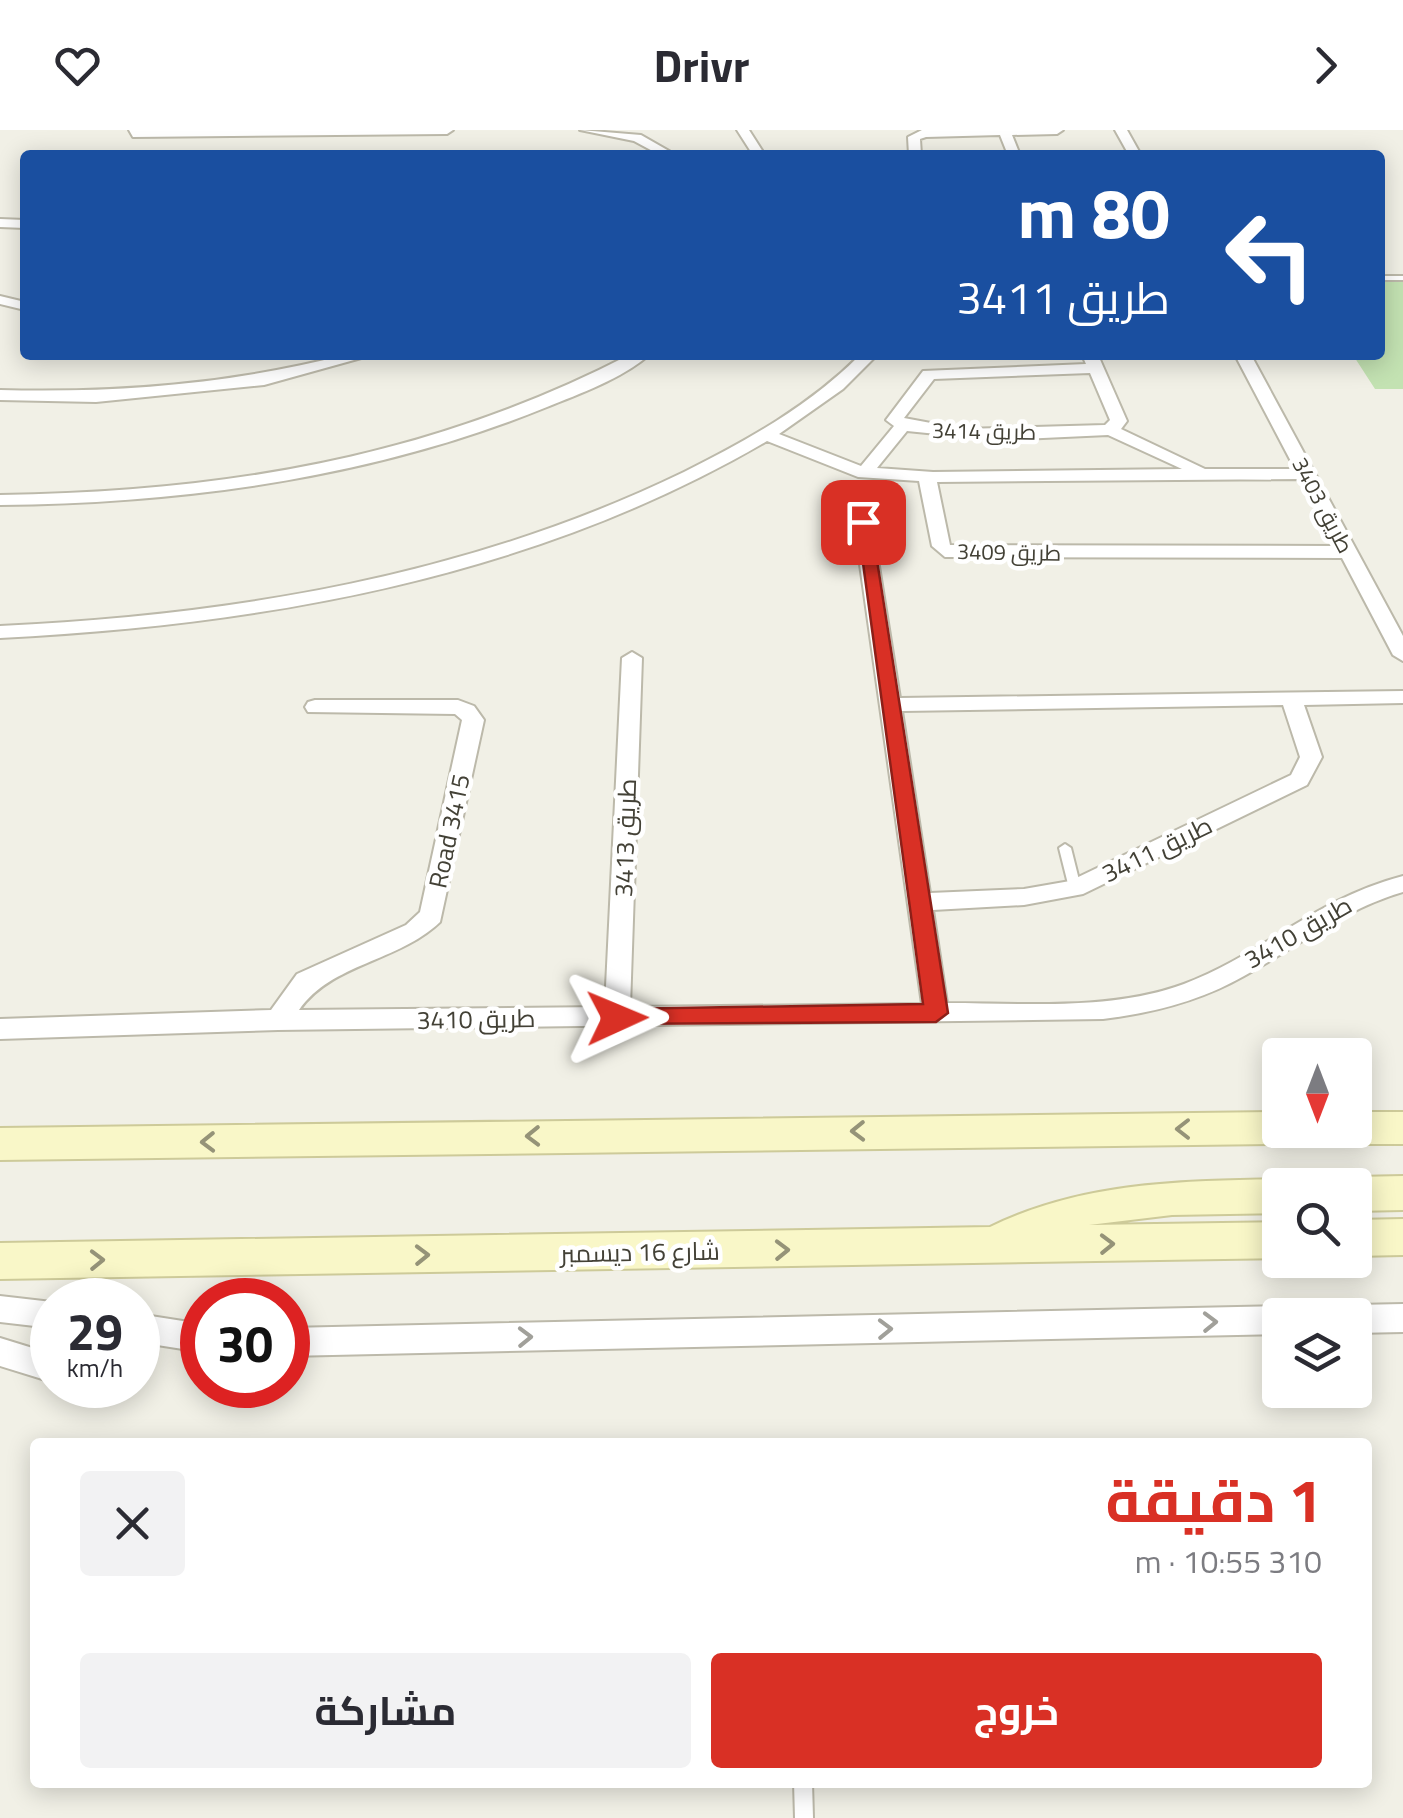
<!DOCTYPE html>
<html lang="ar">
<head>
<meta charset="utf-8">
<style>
  body { margin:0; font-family:"Titillium Web",Cairo,sans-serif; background:#f2f2f3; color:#2b2b33; direction:rtl; height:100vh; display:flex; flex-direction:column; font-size:38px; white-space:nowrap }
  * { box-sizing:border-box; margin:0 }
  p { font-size:32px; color:#7c7c81 }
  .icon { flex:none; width:55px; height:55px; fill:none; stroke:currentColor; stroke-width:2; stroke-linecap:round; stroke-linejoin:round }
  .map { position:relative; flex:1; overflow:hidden; direction:ltr }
  .drawer { position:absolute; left:30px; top:1308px; width:1342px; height:350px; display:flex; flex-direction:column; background:#fff; border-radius:10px; box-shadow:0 5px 25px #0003; direction:rtl }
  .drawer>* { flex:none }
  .guide { position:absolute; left:20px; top:20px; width:1365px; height:210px; border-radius:10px; box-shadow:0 5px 25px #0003; direction:rtl; background:#1a4fa0; color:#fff; overflow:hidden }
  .needle { width:65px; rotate:180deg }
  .fabs { position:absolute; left:1262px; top:908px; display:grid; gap:20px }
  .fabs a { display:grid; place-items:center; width:110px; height:110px; border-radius:10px; background:#fff; box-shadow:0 5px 25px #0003; font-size:50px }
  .speed { position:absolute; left:30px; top:1148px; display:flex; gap:20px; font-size:50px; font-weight:700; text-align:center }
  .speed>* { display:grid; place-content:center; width:130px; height:130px; border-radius:50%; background:#fff; box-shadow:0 5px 25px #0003; line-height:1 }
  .speed small { font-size:25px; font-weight:400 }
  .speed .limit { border:15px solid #d22; background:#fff; color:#111 }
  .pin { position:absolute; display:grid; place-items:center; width:85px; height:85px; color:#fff; margin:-42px; border-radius:20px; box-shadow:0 5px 15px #0006 }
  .me { position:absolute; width:110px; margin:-55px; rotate:89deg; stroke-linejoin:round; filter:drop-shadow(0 0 8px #0008) }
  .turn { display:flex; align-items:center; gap:35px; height:210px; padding:0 50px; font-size:45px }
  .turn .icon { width:130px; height:130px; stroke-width:2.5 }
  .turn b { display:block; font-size:70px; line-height:85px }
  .round { display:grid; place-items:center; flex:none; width:105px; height:105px; border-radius:10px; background:#f2f2f3 }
  .overview { display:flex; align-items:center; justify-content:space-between; height:170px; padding:0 50px }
  h1 { font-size:60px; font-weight:700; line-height:75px; color:#d93025 }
  .cta { display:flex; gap:20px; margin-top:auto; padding:20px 50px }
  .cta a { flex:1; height:115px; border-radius:10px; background:#d93025; color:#fff; font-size:40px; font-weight:700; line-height:115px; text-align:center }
  .cta a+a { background:#f2f2f3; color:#2b2b33 }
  header { display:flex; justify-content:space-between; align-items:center; height:130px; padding:0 50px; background:#fff; font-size:45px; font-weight:700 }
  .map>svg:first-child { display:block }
</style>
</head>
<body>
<header><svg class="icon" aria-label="forward" viewBox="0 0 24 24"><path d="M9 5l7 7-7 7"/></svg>Drivr<svg class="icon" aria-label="heart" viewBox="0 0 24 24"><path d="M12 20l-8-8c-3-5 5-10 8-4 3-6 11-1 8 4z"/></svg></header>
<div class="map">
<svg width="1403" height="1688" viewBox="0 0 1403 1688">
  <rect width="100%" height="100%" fill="#f1f0e6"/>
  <path fill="#c3e2b2" d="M1380,152h23v107h-28l-22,-34h27z"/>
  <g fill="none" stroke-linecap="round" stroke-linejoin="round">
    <defs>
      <path id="service" d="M1380,146h23v4h-23z
        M1065,714l6,4 10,40 -6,4 -6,-4 -10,-40z
        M794,1652h18l1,36h-18z"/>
      <path id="minor" d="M129,0h324l-6,4 -314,3z
        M580,0l61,5 35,20h-16l-26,-14z
        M737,0h12l16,25h-12z
        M922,0h141l-6,4 -45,1 8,20h-12l-8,-20 -74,2 -6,2 1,16h-12l-1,-18z
        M1115,0h12l14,25h-12z
        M0,89l25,1v8l-25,-1z
        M0,166l25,6v8l-25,-6z
        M345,225h27l-108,30 -168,17 -96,-2v-10c119,3 230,-6 345,-35z
        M629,225h20c-26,23 -70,39 -102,52 -175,71 -360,96 -547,98v-10c224,-3 429,-37 629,-140z
        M860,225h17l-34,34 -64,45 82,32 33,-40 -8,-6 37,-49 163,-7 -4,-9h16l29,66 -6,8 84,40h90l-60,-114h16l152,281v25l-10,-6 -51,-97 -397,-1 -13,-11 -13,-65 -61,-4 -91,-36c-232,136 -502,184 -767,197v-12c235,-11 470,-50 684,-154 64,-32 125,-66 176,-117zM1090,243l20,47 -5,5 -142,4 -59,-11 30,-39zM907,301l90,9 111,-5 74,34 -249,3 -56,-4zM1301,349l35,67 -386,-1 -13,-63z
        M863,387l9,5 28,176 503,-7v12l-99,2 18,52 -15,28 -224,109 -59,11 -91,5 14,93c77,0 164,8 237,-19 79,-30 131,-85 219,-108v16c-59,17 -106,55 -159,84 -44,25 -91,37 -141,43l-825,11 -278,9v-20l271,-9 26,-36 109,-49 14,-13 42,-192 -7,-6 -147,-2 -3,-5 3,-5 7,-2h143l16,6 10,14 -44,202c-42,40 -108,41 -141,88l306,-3 17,-349 10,-6 10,6 -12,349 292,-3 -68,-482zM1283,575l17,52 -9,18 -221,106 -46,8 -94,4 -28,-182z
        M0,1166l52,6v26l-52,-6z
        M1403,1174v28l-48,1v-18h-13l2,-6 11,-4z
        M1280,1176l13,9h-13v19l-992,22v-28z
        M138,1184l64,10v28l-64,-10z
        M0,1208l52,16v28l-52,-16z"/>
      <path id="secondary" d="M1280,982v18h18l-4,9 -14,5 -1280,16v-32z
        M1355,982h48v32h-48l-14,-5 -4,-9h18z
        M1403,1046v34l-48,1v-26h-15l15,-8z
        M1280,1049l14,6h-14v28l-108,2 -83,10 191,-3v36l-1280,21v-36l990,-16c92,-45 189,-46 290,-48z
        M1403,1089v36l-48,1v-36z"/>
    </defs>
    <use href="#service" stroke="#bcb9aa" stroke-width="4"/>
    <use href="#minor" stroke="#bcb9aa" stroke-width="4"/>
    <use href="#secondary" stroke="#cdca99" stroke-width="4"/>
    <use href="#service" fill="#fff" fill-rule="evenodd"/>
    <use href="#minor" fill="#fff" fill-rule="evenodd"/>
    <use href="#secondary" fill="#f9f7c8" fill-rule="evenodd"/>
  </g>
  <defs><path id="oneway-chevron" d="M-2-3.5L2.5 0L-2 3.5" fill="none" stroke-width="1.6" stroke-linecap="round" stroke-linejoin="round" transform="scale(2.5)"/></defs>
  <g stroke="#959378">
    <use href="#oneway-chevron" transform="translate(1183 999) rotate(180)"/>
    <use href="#oneway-chevron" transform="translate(858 1001) rotate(179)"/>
    <use href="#oneway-chevron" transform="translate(533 1006) rotate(179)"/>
    <use href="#oneway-chevron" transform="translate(208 1012) rotate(179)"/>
    <use href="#oneway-chevron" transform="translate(1107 1114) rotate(-1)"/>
    <use href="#oneway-chevron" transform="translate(782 1120) rotate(-1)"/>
    <use href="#oneway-chevron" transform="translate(422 1125) rotate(-1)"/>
    <use href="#oneway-chevron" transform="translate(97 1130) rotate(-1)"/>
  </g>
  <g stroke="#a1a09a">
    <use href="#oneway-chevron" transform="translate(1210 1192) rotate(-1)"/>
    <use href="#oneway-chevron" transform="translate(885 1199) rotate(-1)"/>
    <use href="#oneway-chevron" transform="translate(525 1207) rotate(-1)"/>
  </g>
  <path fill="#d93025" stroke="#8d1f18" stroke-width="2.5" d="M857,389l14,3 77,491 -12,9 -327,2 -3,-6 3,-7 8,-2 306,-5z"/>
  <g text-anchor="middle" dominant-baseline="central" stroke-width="9" stroke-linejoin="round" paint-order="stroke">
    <g font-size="22" fill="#434136" stroke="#fff">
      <text transform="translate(984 301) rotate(1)">طريق 3414</text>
      <text transform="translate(1323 375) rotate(62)">طريق 3403</text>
      <text transform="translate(1009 422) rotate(1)">طريق 3409</text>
    </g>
    <g font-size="25" fill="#434136" stroke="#fff">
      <text transform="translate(449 701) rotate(-78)">Road 3415</text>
      <text transform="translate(625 708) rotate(-88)">طريق 3413</text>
      <text transform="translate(1157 719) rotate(-26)">طريق 3411</text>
      <text transform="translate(1298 802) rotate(-30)">طريق 3410</text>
      <text transform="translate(476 889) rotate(-1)">طريق 3410</text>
      <text transform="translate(640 1122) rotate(-1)">شارع 16 ديسمبر</text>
    </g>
  </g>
</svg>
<div class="fabs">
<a><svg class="needle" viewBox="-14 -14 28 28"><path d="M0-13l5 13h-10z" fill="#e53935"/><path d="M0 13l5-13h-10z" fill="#7c7c81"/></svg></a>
<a><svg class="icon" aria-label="search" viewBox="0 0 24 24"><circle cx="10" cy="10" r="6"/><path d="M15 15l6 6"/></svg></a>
<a><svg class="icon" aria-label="layers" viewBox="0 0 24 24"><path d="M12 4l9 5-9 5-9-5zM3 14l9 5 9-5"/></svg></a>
</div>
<div class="speed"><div>29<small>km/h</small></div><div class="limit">30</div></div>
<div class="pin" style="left:863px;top:392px;background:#d93025"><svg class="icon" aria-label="arrive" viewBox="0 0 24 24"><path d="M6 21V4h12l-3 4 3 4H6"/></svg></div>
<svg class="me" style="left:617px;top:888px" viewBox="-20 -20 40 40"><path d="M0-17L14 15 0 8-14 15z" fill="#d93025" stroke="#fff" stroke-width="4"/></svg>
<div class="guide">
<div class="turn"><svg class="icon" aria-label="left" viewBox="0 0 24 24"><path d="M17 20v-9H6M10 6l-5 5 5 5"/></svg><div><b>80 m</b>طريق 3411</div></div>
</div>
<section class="drawer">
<div class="overview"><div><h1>1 دقيقة</h1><p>310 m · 10:55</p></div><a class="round"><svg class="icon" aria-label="close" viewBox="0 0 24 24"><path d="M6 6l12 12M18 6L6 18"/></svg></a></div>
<div class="cta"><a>خروج</a><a>مشاركة</a></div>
</section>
</div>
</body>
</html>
